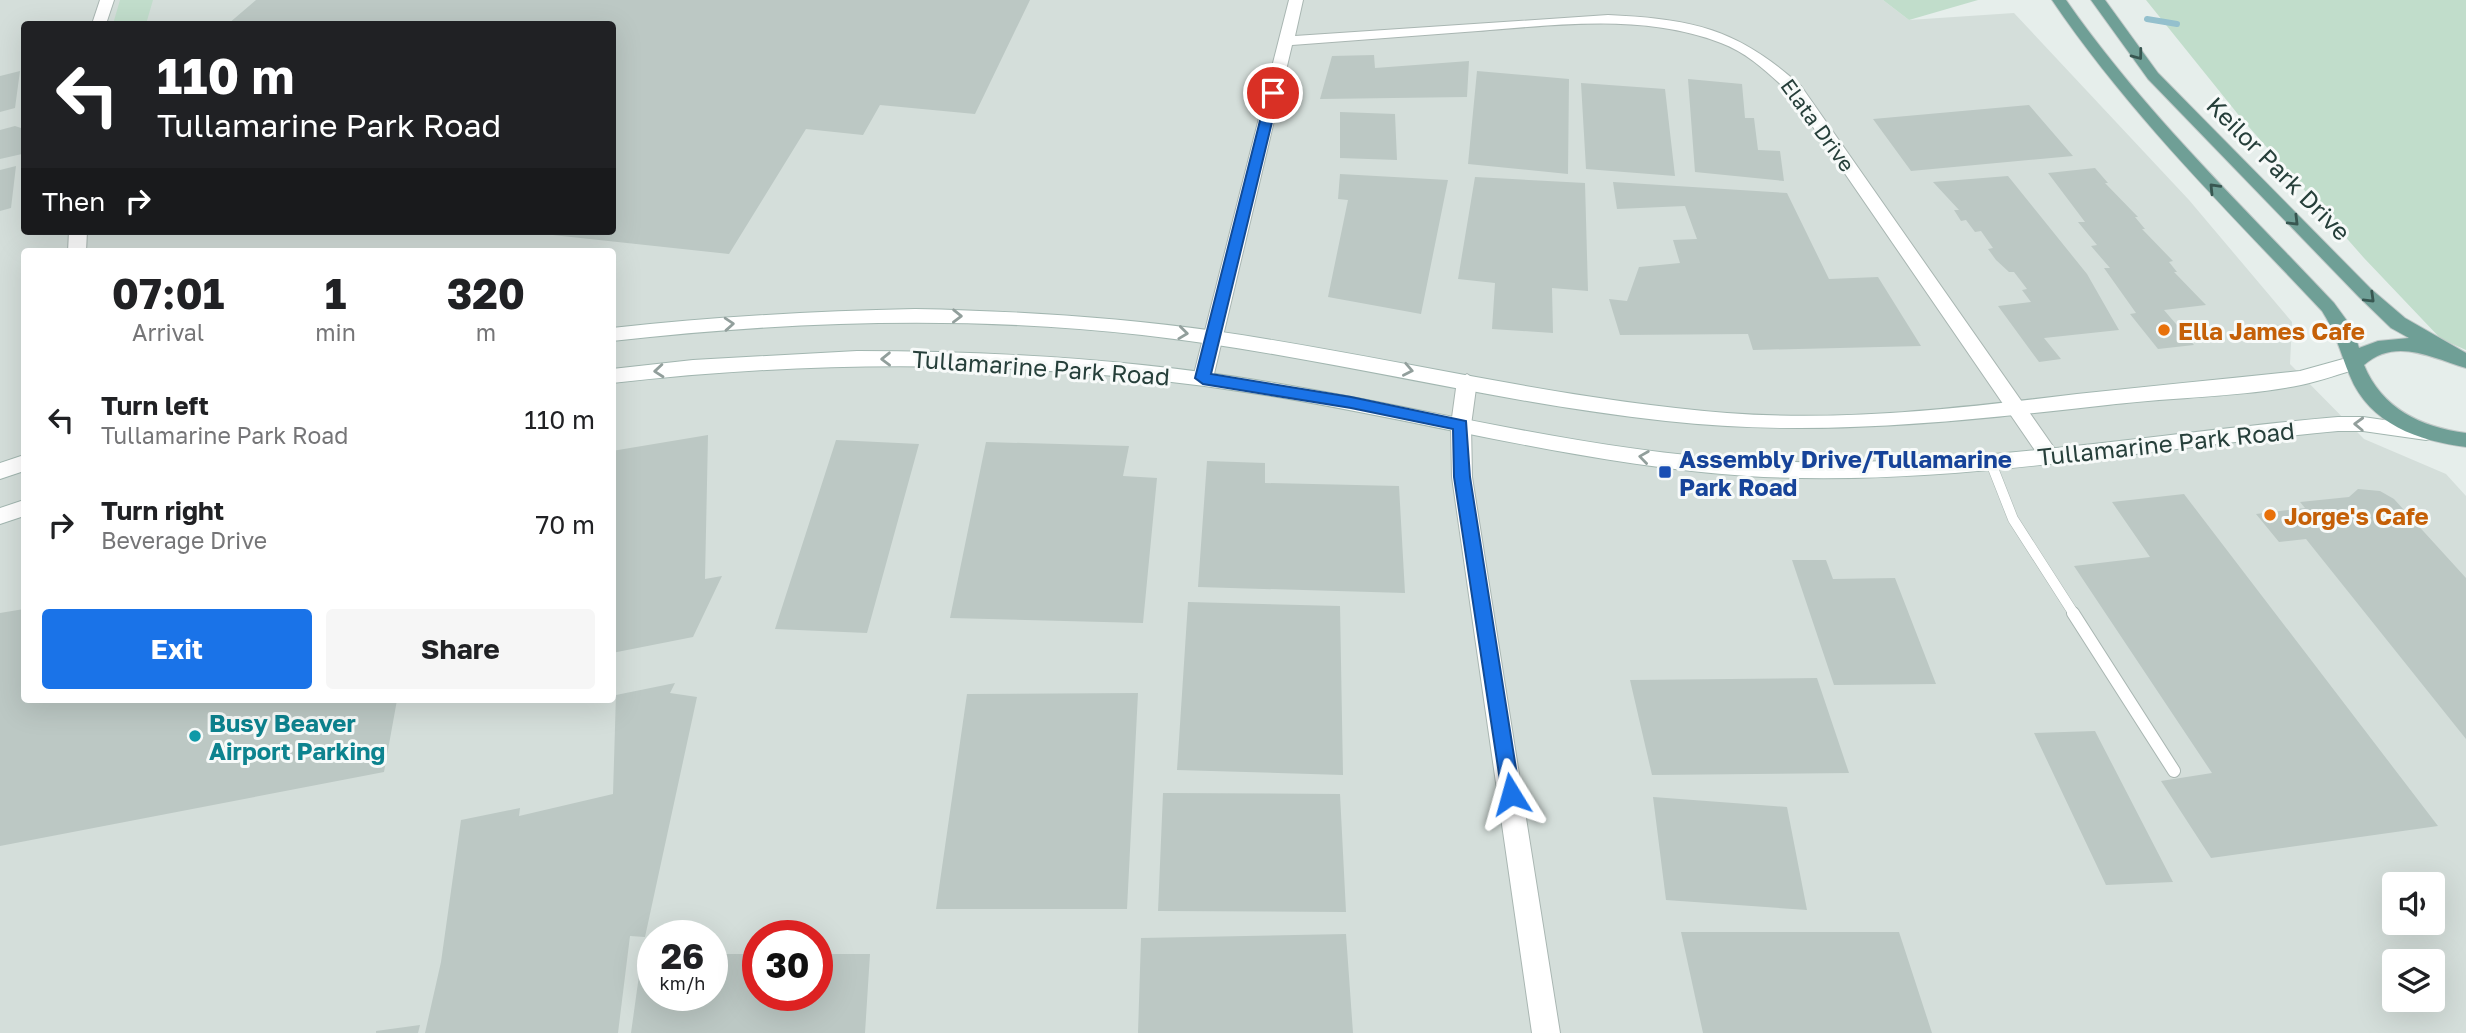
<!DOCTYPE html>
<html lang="en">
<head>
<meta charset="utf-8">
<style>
  body { margin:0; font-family:"Golos Text",sans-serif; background:#f6f6f6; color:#202124; height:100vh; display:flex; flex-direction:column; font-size:26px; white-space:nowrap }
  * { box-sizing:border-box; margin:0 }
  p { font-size:23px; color:#757577 }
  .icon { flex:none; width:38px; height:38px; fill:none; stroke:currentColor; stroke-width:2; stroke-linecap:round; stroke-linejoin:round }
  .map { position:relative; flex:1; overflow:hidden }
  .details { position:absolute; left:21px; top:248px; width:595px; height:455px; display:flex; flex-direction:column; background:#fff; border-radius:7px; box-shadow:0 7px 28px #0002 }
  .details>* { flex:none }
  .guide { position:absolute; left:21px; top:21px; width:595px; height:214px; border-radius:7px; box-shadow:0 7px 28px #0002; background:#202124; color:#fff; overflow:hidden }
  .tools { position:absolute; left:2382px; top:872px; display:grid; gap:14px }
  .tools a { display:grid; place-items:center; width:63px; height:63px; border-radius:7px; background:#fff; box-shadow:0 7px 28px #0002; font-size:35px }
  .speed { position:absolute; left:637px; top:920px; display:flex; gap:14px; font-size:35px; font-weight:700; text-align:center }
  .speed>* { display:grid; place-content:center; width:91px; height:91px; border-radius:50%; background:#fff; box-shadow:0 7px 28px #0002; line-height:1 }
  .speed small { font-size:18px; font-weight:400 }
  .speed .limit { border:10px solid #d22; background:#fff; color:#111 }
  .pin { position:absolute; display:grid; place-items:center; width:60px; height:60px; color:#fff; margin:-30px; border:4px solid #fff; border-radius:50%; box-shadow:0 2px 7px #0007 }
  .me { position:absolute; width:77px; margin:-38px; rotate:352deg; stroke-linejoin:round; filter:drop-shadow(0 0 5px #0008) }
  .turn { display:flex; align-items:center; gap:24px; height:147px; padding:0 21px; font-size:32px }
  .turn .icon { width:91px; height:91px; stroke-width:2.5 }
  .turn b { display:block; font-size:49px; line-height:60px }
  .then { display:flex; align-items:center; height:66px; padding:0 21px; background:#0003; gap:14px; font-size:26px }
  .eta { display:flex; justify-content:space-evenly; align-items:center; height:119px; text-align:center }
  .eta b { font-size:42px; font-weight:700; line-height:49px }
  .button { display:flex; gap:14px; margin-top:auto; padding:14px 21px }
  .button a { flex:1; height:80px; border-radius:7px; background:#1a73e8; color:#fff; font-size:28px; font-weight:700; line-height:80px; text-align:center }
  .button a+a { background:#f6f6f6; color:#202124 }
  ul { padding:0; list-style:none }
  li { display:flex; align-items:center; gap:21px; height:105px; padding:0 21px }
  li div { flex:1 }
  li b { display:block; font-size:26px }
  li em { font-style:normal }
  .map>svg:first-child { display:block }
</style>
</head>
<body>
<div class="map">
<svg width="2466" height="1033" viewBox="0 0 2466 1033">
  <rect width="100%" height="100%" fill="#e6eeeb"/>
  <path fill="#d4deda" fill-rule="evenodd" d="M0,0h1883l26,20 105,-7 175,187 103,122 -2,42 74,75 82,35 20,22v537h-2466zM24,24h588v207h-588zM24,252h588v448h-588zM2394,884h38v38h-38zM653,936h59v60h-59zM758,936h59v60h-59zM2394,961h38v38h-38z"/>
  <path fill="#c1ddcb" d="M120,0h33l-7,24h-33z
    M1883,0h95l-69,20z
    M2146,0h320v350l-25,-11 -77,-81 -123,-140z"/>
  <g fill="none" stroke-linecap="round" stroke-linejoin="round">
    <path stroke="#94c0cd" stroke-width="6" d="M2147,19l30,5"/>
  </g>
  <path fill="#bcc8c4" d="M256,0h774l-55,114 -95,-9 -17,30 -57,-6 -77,125 -195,-21 78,-2v-207h-384z
    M1374,55l1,13 94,-7 -2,36 -147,2 12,-43z
    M20,71l-5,37 -15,4v-36z
    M1477,71l92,8 -1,95 -100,-10z
    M1688,79l54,5 3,34h9l4,32 22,1 4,30 -89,-9z
    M1581,83l84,6 10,87 -89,-7z
    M2029,105l44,51 -162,15 -38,-52z
    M1340,112l55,2 2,46 -57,-2z
    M15,126l9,3 -2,25 -22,5v-29z
    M16,166l-5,42 -11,3v-41z
    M2095,168l13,15h-3l33,34h-3l10,12h-3l31,32 -4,1 8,10h-3l32,33 -42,5 30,35 -36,4 -28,-35 6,-1 -32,-45h6l-19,-22 6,-1 -19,-23h7l-37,-49z
    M1340,174l108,6 -27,134 -93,-17 20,-97 -10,-1z
    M2008,176l79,98 32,56 -75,8 17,21 -22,3 -41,-56 33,-4 -9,-12 5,-1 -13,-17h-5l-13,-12 -8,-11 5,-1 -12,-17 -6,1 -9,-12 -5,1 -7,-11h5l-26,-28z
    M1475,177l110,6 3,108 -36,-3 1,45 -61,-4 3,-46 -37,-4z
    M1613,182l174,11 42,86 49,-2 43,69 -168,4 -5,-16 -128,1 -11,-36 18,2 12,-34 41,-4 -7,-23 24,-1 -12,-33 -68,3z
    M708,435l-3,144 17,-3 -29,61 -81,16v-202z
    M836,440l83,4 -52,189 -92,-4z
    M986,442l143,4 -6,30 34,2 -14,145 -193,-5z
    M1207,461l58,2v20l134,3 6,107 -207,-6z
    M2358,489l22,2 14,8 72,79v161l-160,-200 -27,3 -23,-28 49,-6 -5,-6 49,-5z
    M2184,494l254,332 -227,32 -50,-77 51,-8 -138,-207 76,-9 -38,-55z
    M1792,560h34l7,19 62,-1 41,106 -102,1z
    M1188,602l152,4 3,169 -166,-5z
    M24,609v91h373l-13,72 -384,74v-233z
    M1817,678l32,95 -197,2 -22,-95z
    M675,683l-5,10 27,4 -52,240 -15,-1 -12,97h-193l16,-71 20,-142 59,-12 -1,8 94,-22 3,-99z
    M1138,693l-11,216h-191l31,-215z
    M2095,731l78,151 -67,3 -72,-152z
    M1163,793l177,1 6,118 -188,-1z
    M1653,797l134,10 20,103 -141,-10z
    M1681,932h218l33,101h-229z
    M1346,934l7,99h-215l3,-95z
    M642,954h11v42h59v-42h46v42h59v-42h53l-5,79h-234z
    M420,1025l-2,8h-42v-2z"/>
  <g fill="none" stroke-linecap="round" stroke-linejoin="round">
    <defs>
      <path id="lane-far1" d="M1991,463l22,56 61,95"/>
      <path id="lane" d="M2073,613l101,158"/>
      <path id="street" d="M100,0h14l-8,24h-14z
        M1289,0h14l-8,36 313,-21c84,4 129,13 193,71l256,366 3,5 -3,5h-14l-254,-370c-21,-19 -41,-39 -68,-49 -77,-30 -163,-18 -243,-12 -62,5 -124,9 -186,14l-79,333 -10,7 -7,-2 -3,-5z
        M69,231h18l-1,21h-18z
        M1467,374l10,7 -6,44 1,52 88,556h-28l-80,-556 -1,-52 6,-44z"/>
      <path id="secondary" d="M915,309c101,2 200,8 300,22 172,25 339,68 512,82 117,9 234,-5 350,-19 74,-8 149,-15 223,-23l54,-15 10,7 -3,5c-20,5 -40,13 -60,17 -60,12 -124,12 -185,19 -151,17 -298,34 -450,17 -176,-19 -348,-66 -524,-86 -176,-20 -353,-14 -530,6v-13c101,-11 201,-17 303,-19z
        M857,351c138,0 274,8 411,31 159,26 318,69 480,78 198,12 394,-26 590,-43h25l63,9 7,2 3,5 -3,5 -7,2 -63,-9h-25c-196,18 -394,57 -591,45 -163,-11 -322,-55 -482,-81 -218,-35 -434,-37 -653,-12v-14l81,-9z
        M24,455v16l-24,8v-16z
        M24,500v16l-24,8v-16z"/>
      <path id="primary" d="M2052,0h14c78,112 175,204 268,303l19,26 6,19 19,-7 31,-3 -18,-10 -32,-31 -211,-218 -57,-79h14l53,73 213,216 34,29 61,35v15c-34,-10 -70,-31 -102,-3 18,44 57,62 102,68v14c-47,-6 -97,-23 -116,-71 -10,-23 -14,-44 -28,-65 -95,-101 -192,-196 -270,-311z"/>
    </defs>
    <use href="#lane-far1" stroke="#a9b6b2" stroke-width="11"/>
    <use href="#lane" stroke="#a9b6b2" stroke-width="14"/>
    <use href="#street" stroke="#a9b6b2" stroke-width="2"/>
    <use href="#secondary" stroke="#a2b6b0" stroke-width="2"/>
    <use href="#primary" stroke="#c2c9c8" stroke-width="2"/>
    <use href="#lane-far1" stroke="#fff" stroke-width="10"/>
    <use href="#lane" stroke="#fff" stroke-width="12"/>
    <use href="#street" fill="#fff" fill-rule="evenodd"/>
    <use href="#secondary" fill="#fff" fill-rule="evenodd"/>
    <use href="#primary" fill="#6f9f96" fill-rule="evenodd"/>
  </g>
  <defs><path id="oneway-chevron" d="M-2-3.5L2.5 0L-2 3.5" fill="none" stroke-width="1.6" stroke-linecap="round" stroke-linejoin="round" transform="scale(1.75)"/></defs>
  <g stroke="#385751">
    <use href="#oneway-chevron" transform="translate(2138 55) rotate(53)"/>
    <use href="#oneway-chevron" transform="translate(2214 188) rotate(-134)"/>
    <use href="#oneway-chevron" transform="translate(2294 221) rotate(45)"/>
    <use href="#oneway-chevron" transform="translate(2370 298) rotate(44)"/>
  </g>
  <g stroke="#929f9c">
    <use href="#oneway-chevron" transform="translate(957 316) rotate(1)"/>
    <use href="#oneway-chevron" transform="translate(729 324) rotate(-4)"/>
    <use href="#oneway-chevron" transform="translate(1183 333) rotate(7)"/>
    <use href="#oneway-chevron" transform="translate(886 359) rotate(179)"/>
    <use href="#oneway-chevron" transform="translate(1408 370) rotate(11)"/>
    <use href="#oneway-chevron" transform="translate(659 371) rotate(175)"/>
    <use href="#oneway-chevron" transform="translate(2359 424) rotate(-178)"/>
    <use href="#oneway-chevron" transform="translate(1644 457) rotate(-172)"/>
  </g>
  <path fill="#1a73e8" stroke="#114b97" stroke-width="2" d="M1273,90l6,3 -68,281 140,23 115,24 4,56 50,317 -2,6 -7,3 -6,-3 -3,-6 -48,-317 -1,-48 -102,-21 -148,-24 -8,-6 72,-285z"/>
  <g fill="#e8710a" stroke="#f7faf9" stroke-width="2.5">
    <circle cx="2164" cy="330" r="7"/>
    <circle cx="2270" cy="515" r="7"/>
  </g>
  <rect fill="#1a4fb4" stroke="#f7faf9" stroke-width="2.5" x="1658" y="465" width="14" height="14" rx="3.5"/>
  <circle fill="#0f9aa8" stroke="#f7faf9" stroke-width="2.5" cx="195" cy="736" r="7"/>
  <g text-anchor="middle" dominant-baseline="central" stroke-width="6" stroke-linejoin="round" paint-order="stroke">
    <g font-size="21" fill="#263f3a" stroke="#f7faf9">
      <text transform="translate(1818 125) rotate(54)">Elata Drive</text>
    </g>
    <g font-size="24" fill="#263f3a" stroke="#f7faf9">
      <text transform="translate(2279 168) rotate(45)">Keilor Park Drive</text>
      <text transform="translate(1041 367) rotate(4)">Tullamarine Park Road</text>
      <text transform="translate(2166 443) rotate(-6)">Tullamarine Park Road</text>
    </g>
    <g font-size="24" font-weight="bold" fill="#c56008" stroke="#f7faf9" text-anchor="start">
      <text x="2178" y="330">Ella James Cafe</text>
      <text x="2284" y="515">Jorge's Cafe</text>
    </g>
    <g font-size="24" font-weight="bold" fill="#164399" stroke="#f7faf9" text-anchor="start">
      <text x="1679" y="458">Assembly Drive/Tullamarine<tspan x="1679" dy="28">Park Road</tspan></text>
    </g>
    <g font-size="24" font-weight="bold" fill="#0d838f" stroke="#f7faf9" text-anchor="start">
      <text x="209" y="722">Busy Beaver<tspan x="209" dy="28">Airport Parking</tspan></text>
    </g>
  </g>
</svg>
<div class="tools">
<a><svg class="icon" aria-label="sound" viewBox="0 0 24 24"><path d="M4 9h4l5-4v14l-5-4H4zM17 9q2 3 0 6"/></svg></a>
<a><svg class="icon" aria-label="layers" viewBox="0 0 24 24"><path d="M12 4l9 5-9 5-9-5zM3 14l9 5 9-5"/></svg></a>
</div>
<div class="speed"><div>26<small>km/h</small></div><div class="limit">30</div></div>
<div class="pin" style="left:1273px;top:93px;background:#d93025"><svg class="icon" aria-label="arrive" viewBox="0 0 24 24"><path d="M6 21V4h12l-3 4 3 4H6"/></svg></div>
<svg class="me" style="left:1511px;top:794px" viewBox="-20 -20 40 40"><path d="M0-17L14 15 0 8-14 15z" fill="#1a73e8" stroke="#fff" stroke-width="4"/></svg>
<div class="guide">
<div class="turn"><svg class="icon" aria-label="left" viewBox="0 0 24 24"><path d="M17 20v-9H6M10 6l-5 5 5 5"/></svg><div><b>110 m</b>Tullamarine Park Road</div></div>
<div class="then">Then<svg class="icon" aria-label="right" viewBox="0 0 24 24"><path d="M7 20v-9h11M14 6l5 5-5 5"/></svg></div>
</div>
<section class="details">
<div class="eta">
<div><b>07:01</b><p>Arrival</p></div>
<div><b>1</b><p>min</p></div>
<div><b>320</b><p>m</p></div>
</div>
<ul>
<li><svg class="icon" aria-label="left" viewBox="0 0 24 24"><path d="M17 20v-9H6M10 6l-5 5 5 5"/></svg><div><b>Turn left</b><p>Tullamarine Park Road</p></div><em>110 m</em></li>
<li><svg class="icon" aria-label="right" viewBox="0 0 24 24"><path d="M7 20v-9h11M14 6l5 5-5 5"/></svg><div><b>Turn right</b><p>Beverage Drive</p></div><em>70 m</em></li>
</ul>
<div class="button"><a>Exit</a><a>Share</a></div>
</section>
</div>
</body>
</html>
